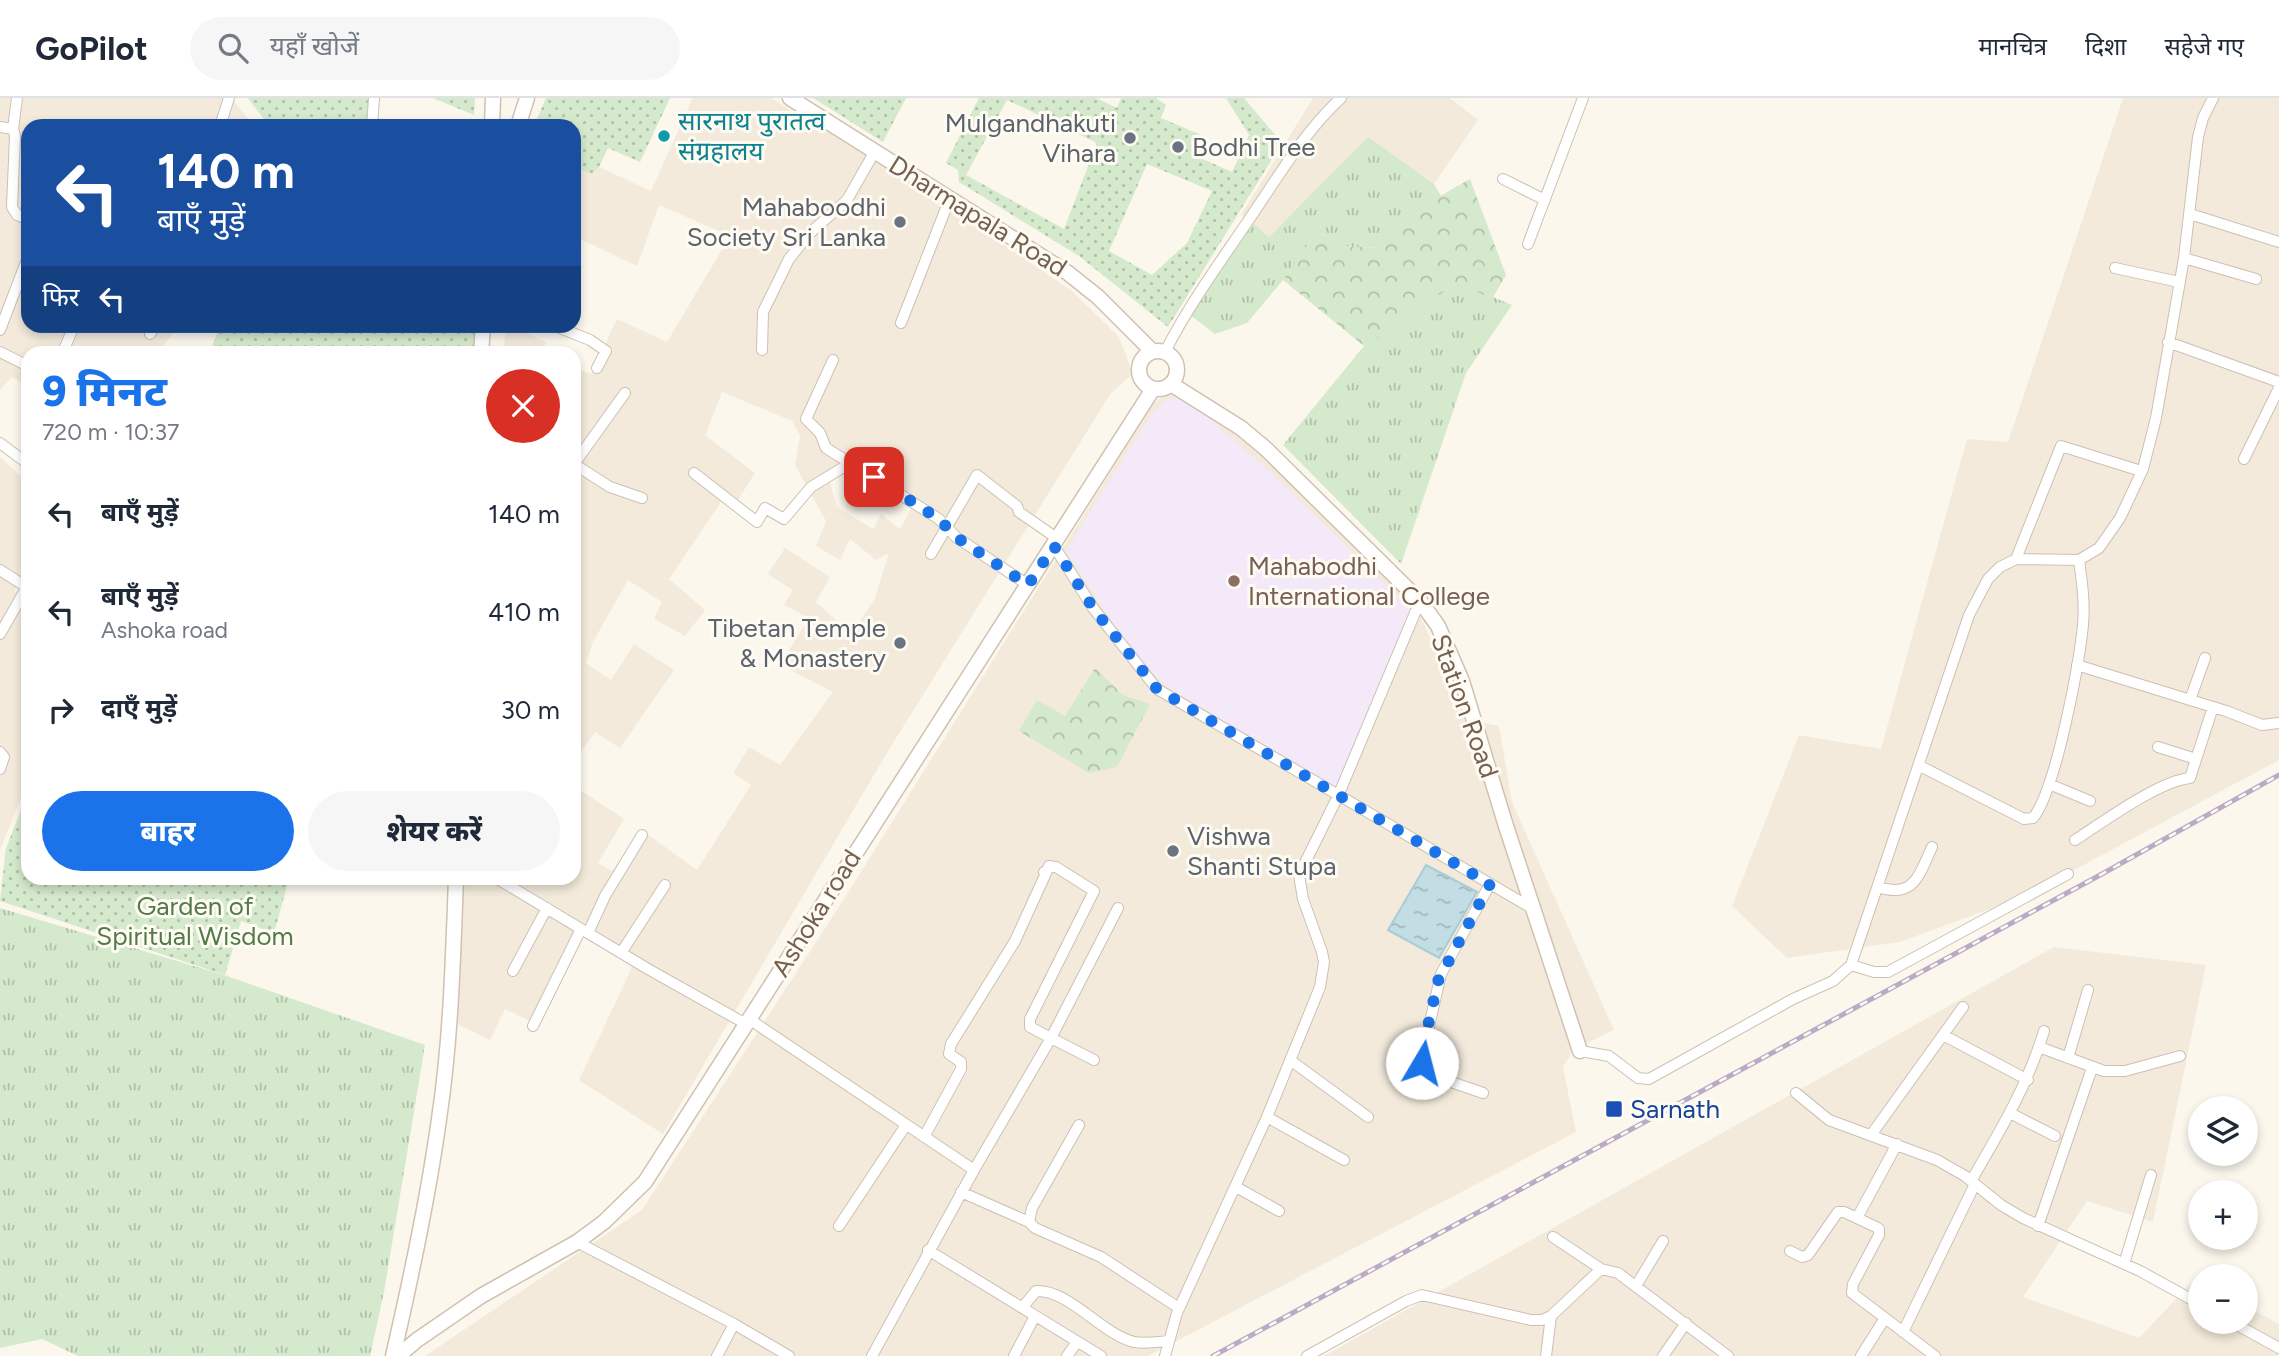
<!DOCTYPE html>
<html lang="hi">
<head>
<meta charset="utf-8">
<style>
  body { margin:0; font-family:Figtree,"Noto Sans Devanagari",sans-serif; background:#f6f6f7; color:#1f2937; height:100vh; display:flex; flex-direction:column; font-size:26px; white-space:nowrap }
  * { box-sizing:border-box; margin:0 }
  p { font-size:23px; color:#747a83 }
  .icon { flex:none; width:38px; height:38px; fill:none; stroke:currentColor; stroke-width:2; stroke-linecap:round; stroke-linejoin:round }
  .map { position:relative; flex:1; overflow:hidden }
  .drawer { position:absolute; left:21px; top:248px; width:560px; height:539px; display:flex; flex-direction:column; background:#fff; border-radius:21px; box-shadow:0 4px 10px #0003 }
  .drawer>* { flex:none }
  .guide { position:absolute; left:21px; top:21px; width:560px; height:214px; border-radius:21px; box-shadow:0 4px 10px #0003; background:#1a4fa0; color:#fff; overflow:hidden }
  .fabs { position:absolute; left:2188px; top:998px; display:grid; gap:14px }
  .fabs a { display:grid; place-items:center; width:70px; height:70px; border-radius:50%; background:#fff; box-shadow:0 4px 10px #0003; font-size:35px }
  .pin { position:absolute; display:grid; place-items:center; width:60px; height:60px; color:#fff; margin:-30px; border-radius:14px; box-shadow:0 4px 10px #0006 }
  .me { position:absolute; width:77px; margin:-38px; rotate:8deg; stroke-linejoin:round; filter:drop-shadow(0 0 5px #0008) }
  .turn { display:flex; align-items:center; gap:24px; height:147px; padding:0 21px; font-size:32px }
  .turn .icon { width:91px; height:91px; stroke-width:2.5 }
  .turn b { display:block; font-size:49px; line-height:60px }
  .then { display:flex; align-items:center; height:66px; padding:0 21px; background:#0003; gap:14px; font-size:26px }
  .round { display:grid; place-items:center; flex:none; width:74px; height:74px; border-radius:37px; background:#f6f6f7 }
  .head { display:flex; align-items:center; justify-content:space-between; height:119px; padding:0 21px }
  h1 { font-size:42px; font-weight:800; line-height:52px; color:#1a73e8 }
  .cta { display:flex; gap:14px; margin-top:auto; padding:14px 21px }
  .cta a { flex:1; height:80px; border-radius:42px; background:#1a73e8; color:#fff; font-size:28px; font-weight:800; line-height:80px; text-align:center }
  .cta a+a { background:#f6f6f7; color:#1f2937 }
  ul { padding:0; list-style:none }
  li { display:flex; align-items:center; gap:21px; height:98px; padding:0 21px }
  li div { flex:1 }
  li b { display:block; font-size:26px }
  li em { font-style:normal }
  header { display:flex; align-items:center; gap:42px; box-sizing:border-box; height:98px; padding:0 35px; background:#fff; border-bottom:2px solid #e0e1e3 }
  header strong { font-size:33px }
  nav { display:flex; gap:38px; margin-inline-start:auto; font-size:24px }
  .search { width:490px; height:63px; background:#f6f6f7; display:flex; align-items:center; gap:18px; box-sizing:border-box; padding:0 24px; border-radius:38px; color:#747a83; font-size:26px }
  .map>svg:first-child { display:block }
</style>
</head>
<body>
<header>
<strong>GoPilot</strong>
<div class="search"><svg class="icon" aria-label="search" viewBox="0 0 24 24"><circle cx="10" cy="10" r="6"/><path d="M15 15l6 6"/></svg>यहाँ खोजें</div>
<nav><a>मानचित्र</a><a>दिशा</a><a>सहेजे गए</a></nav>
</header>
<div class="map">
<svg width="2279" height="1258" viewBox="0 0 2279 1258">
  <defs>
    <pattern id="grass-tufts" width="24" height="20" patternUnits="userSpaceOnUse" patternTransform="scale(1.75)"><rect width="24" height="20" fill="#d5e9cc"/><path d="M3 7l-1-3M5 7V3M7 7l1-3M15 17l-1-3M17 17v-4M19 17l1-3" fill="none" stroke="#b1c0a8"/></pattern>
    <pattern id="forest-crowns" width="20" height="18" patternUnits="userSpaceOnUse" patternTransform="scale(1.75)"><rect width="20" height="18" fill="#d5e9cc"/><path d="M2 6a3 3 0 1 1 6 0M12 15a3 3 0 1 1 6 0" fill="none" stroke="#b1c0a8"/></pattern>
    <pattern id="park-dots" width="8" height="8" patternUnits="userSpaceOnUse" patternTransform="scale(1.75)"><rect width="8" height="8" fill="#d5e9cc"/><path d="M2 2h.1M6 6h.1" fill="none" stroke="#b1c0a8" stroke-width="1.8" stroke-linecap="round"/></pattern>
    <pattern id="water-ripples" width="26" height="14" patternUnits="userSpaceOnUse" patternTransform="scale(1.75)"><rect width="26" height="14" fill="#c2dde4"/><path d="M2 4q2-2 4 0t4 0M15 11q2-2 4 0t4 0" fill="none" stroke="#a2b7bb"/></pattern>
  </defs>
  <rect width="100%" height="100%" fill="#fbf7ed"/>
  <path fill="#f3eadc" fill-rule="evenodd" d="M0,0h231l23,28h-226v200h149l-18,27 -131,1v32l-16,-9 -12,13z
    M693,0h78l157,95 144,98 47,46 14,37 -22,19 -223,358 -225,383 -84,-54 55,-117 -54,-34 -46,94 -29,-14 -15,31 -37,-18 10,-143 111,-1v-92l50,33 -26,44 14,8 31,-40 54,39 54,-85 -18,-12 16,-26 31,18 53,-73 -53,-27 29,-47 -25,-13 9,-15 -25,-16 17,-26 45,29 -14,25 36,32 23,-36 14,-45 -13,7 -26,-21 -10,21 -24,-14 10,-25 -31,-56 5,-29 -8,-15 -70,-29 -17,43 50,38 -21,33 -11,-7 -54,80 36,31 -20,26 -31,-17 8,-17 -34,-22 -35,62 -7,21 25,17 23,-36 40,26 -54,78 -25,-16 -21,29v-393l17,6 26,-55 50,23 63,-106 -71,-31 -22,61 -63,-30v-69l17,7 8,-7 52,24zM851,366l62,41 -13,24 -19,-15 -8,15 -36,-22 -7,-25z
    M1313,0h137l28,22 -44,64 -66,-46 -99,99 -28,-22z
    M2123,0h156v662l-251,135 -128,47 -113,16 -55,-52 67,-171 82,14 86,-310 41,3z
    M506,228h19l-1,6 22,10 -4,11h-39z
    M1170,292l17,4 89,68 138,141 54,117 31,6 13,76 102,228 -40,19 -11,18 13,65 -428,224h-723l217,-146 202,-311 309,-495z
    M0,359l28,26v88l-14,20 14,11v179l-28,69z
    M2054,849l152,18 -53,257 -66,-21 -64,96 116,41 56,-59 5,3v39h45v-15l34,18v32h-955z"/>
  <path fill="#f4e9f8" d="M1176,298l10,2 85,75 141,137 -74,173 -5,5 -163,-98 -40,-41 -64,-98 84,-135 16,-16z"/>
  <path fill="url(#grass-tufts)" d="M1368,39l66,47 7,12 -41,23 -22,29 -34,-2 -27,-15 -34,49 -36,43 -32,11 -25,-19 61,-93 18,15z
    M1458,184l54,23 -46,68 -65,191 -118,-119 81,-99z
    M0,810l224,67 201,70 -41,247 -14,64h-292l-36,-17 -42,9z"/>
  <path fill="url(#forest-crowns)" d="M1470,81l36,96 -14,24 -34,-17 -94,64 -81,-66 34,-49 27,15 34,2 22,-29z
    M1095,570l28,27 27,9 -33,63 -28,6 -70,-42 18,-31 28,16z"/>
  <path fill="url(#park-dots)" fill-rule="evenodd" d="M248,0h124l-2,28h-101z
    M433,0h42l-1,17z
    M546,0h124l-30,64 -32,-14 -9,19 -8,7 -17,-7v-41h-40z
    M813,0h93l-23,44z
    M979,0h117l21,10 4,-10h35l10,7 -5,13 45,19 -8,20 34,15 17,-37 -23,-37h18l38,45 -114,184 -89,-71 -120,-74 -1,-12 -12,-7zM1007,2l90,43 -33,86 -98,-54zM1147,66l65,27 -25,52 -35,32 -43,-24z
    M220,228h258l-3,26 -73,-4 -2,6h-191z
    M28,695v85l261,1 -15,54 -33,-12 -16,54 -225,-74 6,-53z"/>
  <path fill="url(#water-ripples)" stroke="#a9ccd5" stroke-width="2" d="M1426,767l51,27 -38,66 -51,-28z"/>
  <g fill="none" stroke-linecap="round" stroke-linejoin="round">
    <defs>
      <path id="street" d="M220,28l9,-28
        M372,28l2,-28
        M0,29l13,2 2,7 -3,71 5,8 11,4
        M13,31l4,-31
        M1503,81l42,21
        M2190,116l89,28
        M1528,146l55,-146
        M2184,160l72,21
        M2115,170l64,14
        M901,225l49,-125
        M555,228l35,14 16,11 -9,17
        M0,232l28,-73
        M150,236l5,-8
        M2168,244l111,40
        M762,252l1,-38 26,-53 21,-26 37,-33 28,-49
        M0,254l28,14
        M1165,254c23,-46 54,-88 83,-131 29,-42 55,-88 93,-123
        M62,256l12,-28
        M833,262l-27,59 14,14 6,15 113,71 17,18 72,48
        M0,345l28,21
        M2244,361l35,-71
        M574,366l51,-71
        M574,366l36,23 32,11
        M694,375l63,49 8,-14 19,11 27,-32 41,-25
        M1054,448l39,62 64,81 378,221
        M931,456l46,-79 40,31 2,6 39,27
        M2016,461l45,-113 80,25
        M0,472l28,18
        M0,536l28,-49
        M2077,567l149,46 36,14 17,-2
        M2190,602l15,-42
        M2158,649l38,12
        M0,654l4,5 -4,12
        M1920,668l104,53 9,-1c23,-28 46,-154 50,-193 2,-22 -1,-43 -4,-65
        M2049,686l41,17
        M2075,742c28,-18 84,-59 115,-62l23,-71
        M496,780l152,91 98,55
        M1878,789c36,12 41,-12 54,-40
        M588,835l17,-37 37,-61
        M621,855l44,-68
        M1851,867l23,7h14l180,-98
        M513,873l34,-63
        M749,921l225,151 -102,186
        M533,928l48,-97
        M1943,937l85,45
        M2039,949l65,24h21l55,-15
        M1580,953l29,5 29,22 11,1 144,-80 40,-18 18,-16 118,-350 19,-36 12,-12 16,-8 63,1 20,-12 21,-30 23,-49 13,-51 28,-160 14,-121 5,-19 10,-20
        M2068,960l20,-68
        M1094,962l-43,-22 67,-130
        M1290,962l78,57
        M1483,995l-52,-18 -7,-7 -2,-11 19,-83 49,-90
        M1796,995l33,27 108,40 28,16 36,29 22,13 117,53 60,33
        M2010,1015l45,23
        M1267,1019l77,43
        M1079,1027l-47,83 -3,14 6,6 66,29 78,51
        M1871,1037l92,-128
        M924,1039l37,-68v-7l-12,-8 2,-10 64,-103 31,-68
        M974,1072l77,-132 -21,-11v-8l64,-128 -38,-24 -7,-1 -3,7 -2,-1
        M1971,1083c29,-50 56,-94 73,-150
        M1236,1089l43,24
        M961,1094l68,30
        M1857,1120l40,-74
        M839,1128l67,-101
        M2038,1128l54,-158
        M1553,1139l48,32
        M577,1144l157,82 55,32
        M928,1152l173,106
        M1790,1153l12,6 6,-2 30,-43h6l32,15 3,2v6l-26,49 -1,9 83,63
        M2124,1166l27,-89
        M1636,1188l27,-45
        M1022,1210l14,-17c34,-1 64,42 98,51 11,2 23,0 34,-1
        M2230,1223l49,27
        M1903,1234l72,-148
        M717,1258l17,-32
        M1014,1258l21,-40
        M1067,1258l10,-14
        M1165,1258l12,-43 90,-196 53,-130 4,-25 -2,-10 -19,-53 -4,-24 39,-79 82,-195
        M1307,1258l99,-55 16,-6 109,25h11l9,-4 50,-47 17,4 110,83
        M1546,1258l5,-40
        M1663,1258l23,-33
        M1861,1258l24,-38"/>
      <path id="secondary" d="M790,0l278,175 30,24 54,54
        M492,28l1,-28
        M518,28l9,-28
        M1139 272a19 19 0 1 1 38 0a19 19 0 1 1-38 0Z
        M481,256l2,-28
        M1171,286l70,44 24,20 155,153 18,25 24,55 43,142 75,228
        M393,1258c18,-78 35,-157 46,-237 12,-79 14,-161 17,-241
        M398,1258l19,-16 64,-44 96,-54 27,-20 41,-40 508,-793"/>
    </defs>
    <use href="#street" stroke="#cdc0b3" stroke-width="12"/>
    <use href="#secondary" stroke="#d0c1b1" stroke-width="17"/>
    <use href="#street" stroke="#fff" stroke-width="10"/>
    <use href="#secondary" stroke="#fff" stroke-width="14"/>
    <defs>
      <path id="rail" d="M1213,1258l889,-482 177,-99"/>
    </defs>
    <use href="#rail" stroke="#bbaac6" stroke-width="5"/>
    <use href="#rail" stroke="#fefbf3" stroke-width="2.5" stroke-dasharray="8" stroke-linecap="butt"/>
  </g>
  <g fill="none" stroke-linecap="round" stroke-linejoin="round">
    <path stroke="#1a73e8" stroke-width="12" stroke-dasharray="0 21.6" d="M874,379l65,42 17,18 72,48 26,-39 39,62 64,81 333,195 -52,97 -15,67 -1,15"/>
  </g>
  <circle fill="#0f9aa8" stroke="#fefbf3" stroke-width="2.5" cx="664" cy="38" r="7"/>
  <g fill="#6b7280" stroke="#fefbf3" stroke-width="2.5">
    <circle cx="1130" cy="40" r="7"/>
    <circle cx="1178" cy="49" r="7"/>
    <circle cx="900" cy="124" r="7"/>
    <circle cx="900" cy="545" r="7"/>
    <circle cx="1173" cy="753" r="7"/>
  </g>
  <circle fill="#8d6e63" stroke="#fefbf3" stroke-width="2.5" cx="1234" cy="483" r="7"/>
  <rect fill="#1a4fb4" stroke="#fefbf3" stroke-width="2.5" x="1605" y="1002" width="18" height="18" rx="3.5"/>
  <g text-anchor="middle" dominant-baseline="central" stroke-width="6" stroke-linejoin="round" paint-order="stroke">
    <g font-size="26" fill="#0d838f" stroke="#fefbf3" text-anchor="start">
      <text x="678" y="23">सारनाथ पुरातत्व<tspan x="678" dy="30">संग्रहालय</tspan></text>
    </g>
    <g font-size="26" fill="#5b616d" stroke="#fefbf3" text-anchor="end">
      <text x="1116" y="25">Mulgandhakuti<tspan x="1116" dy="30">Vihara</tspan></text>
      <text x="1192" y="49" text-anchor="start">Bodhi Tree</text>
      <text x="886" y="109">Mahaboodhi<tspan x="886" dy="30">Society Sri Lanka</tspan></text>
      <text x="886" y="530">Tibetan Temple<tspan x="886" dy="30">&amp; Monastery</tspan></text>
      <text x="1187" y="738" text-anchor="start">Vishwa<tspan x="1187" dy="30">Shanti Stupa</tspan></text>
    </g>
    <g font-size="26" fill="#766051" stroke="#fefbf3">
      <text transform="translate(978 118) rotate(32)">Dharmapala Road</text>
      <text transform="translate(1465 608) rotate(70)">Station Road</text>
      <text transform="translate(816 815) rotate(-58)">Ashoka road</text>
    </g>
    <g font-size="26" fill="#785e54" stroke="#fefbf3" text-anchor="start">
      <text x="1248" y="468">Mahabodhi<tspan x="1248" dy="30">International College</tspan></text>
    </g>
    <g font-size="26" fill="#547a49" stroke="#fefbf3">
      <text x="195" y="808">Garden of<tspan x="195" dy="30">Spiritual Wisdom</tspan></text>
    </g>
    <g font-size="26" fill="#164399" stroke="#fefbf3" text-anchor="start">
      <text x="1630" y="1011">Sarnath</text>
    </g>
  </g>
</svg>
<div class="fabs">
<a><svg class="icon" aria-label="layers" viewBox="0 0 24 24"><path d="M12 4l9 5-9 5-9-5zM3 14l9 5 9-5"/></svg></a>
<a>+</a>
<a>−</a>
</div>
<div class="pin" style="left:874px;top:379px;background:#d93025"><svg class="icon" aria-label="arrive" viewBox="0 0 24 24"><path d="M6 21V4h12l-3 4 3 4H6"/></svg></div>
<svg class="me" style="left:1422px;top:965px" viewBox="-20 -20 40 40"><circle r="19" fill="#fff"/><path d="M0-13L10 11 0 6-10 11z" fill="#1a73e8"/></svg>
<div class="guide">
<div class="turn"><svg class="icon" aria-label="left" viewBox="0 0 24 24"><path d="M17 20v-9H6M10 6l-5 5 5 5"/></svg><div><b>140 m</b>बाएँ मुड़ें</div></div>
<div class="then">फिर<svg class="icon" aria-label="left" viewBox="0 0 24 24"><path d="M17 20v-9H6M10 6l-5 5 5 5"/></svg></div>
</div>
<section class="drawer">
<div class="head"><div><h1>9 मिनट</h1><p>720 m · 10:37</p></div><a class="round" style="background:#d93025;color:#fff"><svg class="icon" aria-label="close" viewBox="0 0 24 24"><path d="M6 6l12 12M18 6L6 18"/></svg></a></div>
<ul>
<li><svg class="icon" aria-label="left" viewBox="0 0 24 24"><path d="M17 20v-9H6M10 6l-5 5 5 5"/></svg><div><b>बाएँ मुड़ें</b></div><em>140 m</em></li>
<li><svg class="icon" aria-label="left" viewBox="0 0 24 24"><path d="M17 20v-9H6M10 6l-5 5 5 5"/></svg><div><b>बाएँ मुड़ें</b><p>Ashoka road</p></div><em>410 m</em></li>
<li><svg class="icon" aria-label="right" viewBox="0 0 24 24"><path d="M7 20v-9h11M14 6l5 5-5 5"/></svg><div><b>दाएँ मुड़ें</b></div><em>30 m</em></li>
</ul>
<div class="cta"><a>बाहर</a><a>शेयर करें</a></div>
</section>
</div>
</body>
</html>
